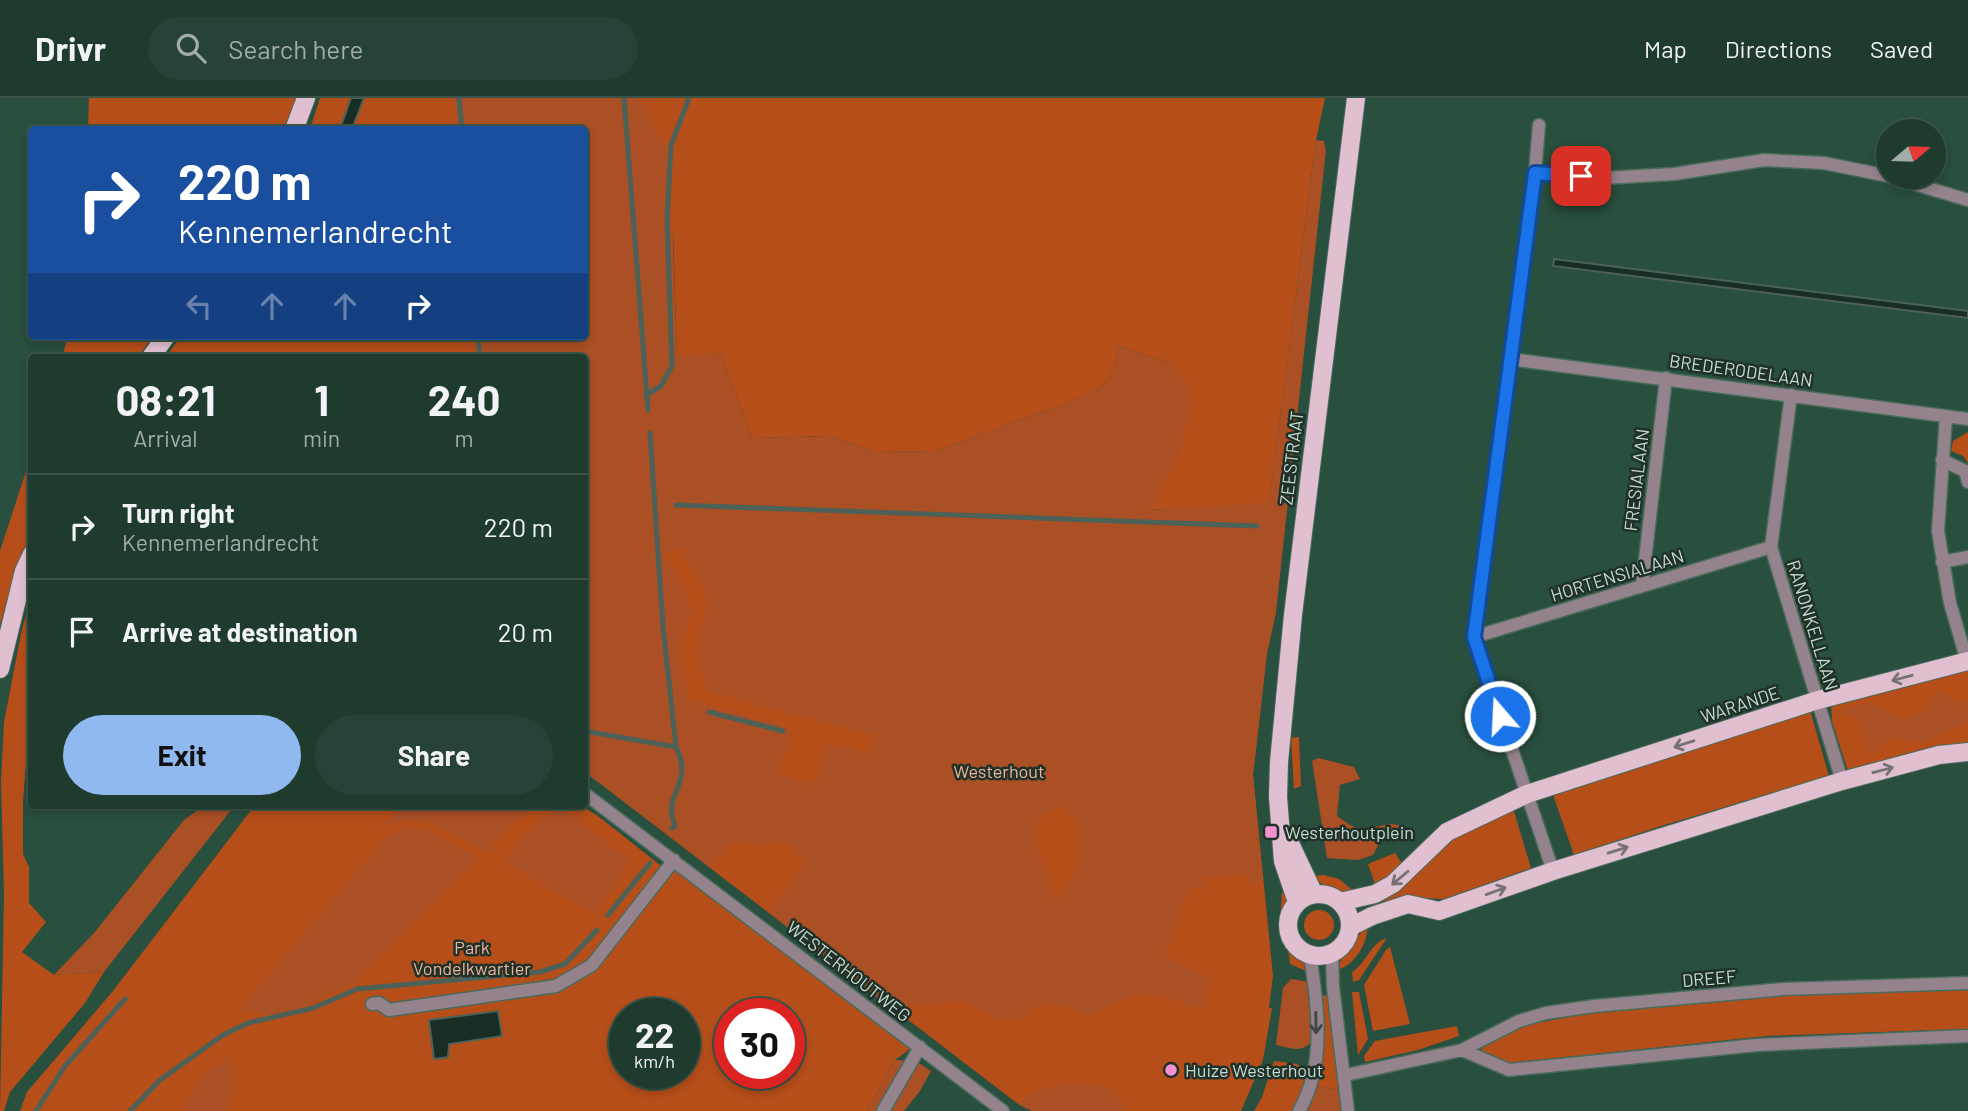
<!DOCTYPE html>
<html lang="en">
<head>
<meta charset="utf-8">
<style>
  body { margin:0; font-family:Barlow,sans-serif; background:#274236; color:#f1f3f6; height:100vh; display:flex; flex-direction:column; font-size:26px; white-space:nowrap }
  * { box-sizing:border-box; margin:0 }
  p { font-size:23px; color:#a1adaa }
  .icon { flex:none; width:38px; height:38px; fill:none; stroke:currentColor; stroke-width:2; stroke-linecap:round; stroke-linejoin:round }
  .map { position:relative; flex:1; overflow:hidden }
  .drawer { position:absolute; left:28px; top:256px; width:560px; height:455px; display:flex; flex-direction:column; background:#1f3b2e; border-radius:7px; box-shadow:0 4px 10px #0003,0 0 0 2px #3c554a }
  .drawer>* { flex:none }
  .top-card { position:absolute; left:28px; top:28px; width:560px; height:214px; border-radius:7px; box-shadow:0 4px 10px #0003,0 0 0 2px #3c554a; background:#1a4fa0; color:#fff; overflow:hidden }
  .needle { width:46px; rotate:71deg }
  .tools { position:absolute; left:1876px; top:21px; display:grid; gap:14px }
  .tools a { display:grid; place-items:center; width:70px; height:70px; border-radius:50%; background:#1f3b2e; box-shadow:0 4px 10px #0003,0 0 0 2px #3c554a; font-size:35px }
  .speed { position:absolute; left:609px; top:900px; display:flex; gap:14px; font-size:35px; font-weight:700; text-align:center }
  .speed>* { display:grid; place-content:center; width:91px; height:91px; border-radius:50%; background:#1f3b2e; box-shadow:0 4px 10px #0003,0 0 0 2px #3c554a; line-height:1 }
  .speed small { font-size:18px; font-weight:400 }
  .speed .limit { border:10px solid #d22; background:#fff; color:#111 }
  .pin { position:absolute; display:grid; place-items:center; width:60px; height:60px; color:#fff; margin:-30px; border-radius:14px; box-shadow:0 4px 10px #0006 }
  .me { position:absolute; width:77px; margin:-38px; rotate:341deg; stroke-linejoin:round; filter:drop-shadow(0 0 5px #0008) }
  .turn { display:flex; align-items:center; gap:24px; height:147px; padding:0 35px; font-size:32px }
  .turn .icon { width:91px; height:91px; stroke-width:2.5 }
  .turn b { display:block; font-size:49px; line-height:60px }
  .lanes { display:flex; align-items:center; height:66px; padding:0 35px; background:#0003; justify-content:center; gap:35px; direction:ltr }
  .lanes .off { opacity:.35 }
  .eta { display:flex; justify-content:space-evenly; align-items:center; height:119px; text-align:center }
  .eta b { font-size:42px; font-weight:700; line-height:49px }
  .primary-button { display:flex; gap:14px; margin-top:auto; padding:14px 35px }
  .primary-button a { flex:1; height:80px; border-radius:42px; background:#90b9f0; color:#111; font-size:28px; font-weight:700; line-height:80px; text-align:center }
  .primary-button a+a { background:#274236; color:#f1f3f6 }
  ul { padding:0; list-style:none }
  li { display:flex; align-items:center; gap:21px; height:105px; padding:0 35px; border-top:2px solid #3c554a }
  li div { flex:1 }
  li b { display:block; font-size:26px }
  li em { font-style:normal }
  header { display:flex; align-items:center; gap:42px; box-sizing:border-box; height:98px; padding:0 35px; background:#1f3b2e; border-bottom:2px solid #3c554a }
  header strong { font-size:33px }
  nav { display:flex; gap:38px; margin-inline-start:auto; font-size:24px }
  .search { width:490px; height:63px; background:#274236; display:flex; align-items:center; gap:18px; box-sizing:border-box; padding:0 24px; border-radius:38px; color:#a1adaa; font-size:26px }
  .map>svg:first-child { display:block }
</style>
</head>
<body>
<header>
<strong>Drivr</strong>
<div class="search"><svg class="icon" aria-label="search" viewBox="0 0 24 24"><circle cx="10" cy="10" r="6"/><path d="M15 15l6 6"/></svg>Search here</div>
<nav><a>Map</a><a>Directions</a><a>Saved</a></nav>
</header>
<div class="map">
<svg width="1968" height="1013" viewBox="0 0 1968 1013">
  <rect width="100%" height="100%" fill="#294f3e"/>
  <path fill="#b64e1a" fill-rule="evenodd" d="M89,0h208l-14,31 -195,1z
    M320,0h1005l-9,42 -47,364 -120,6 33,-66 -12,-80 -51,-18c-7,28 -6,36 -33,50l-150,55 -62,1 -43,-16 -79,2 -32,-85 -43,4 -4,-125 -18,269 621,111 -9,41 -14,122 20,201 -4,32h3l-9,52 -22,51h-209l-14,-7 -433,-332 -1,-415h-418l15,-21h403v-206l-274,-1z
    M68,238h85l-15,21h-76z
    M1968,334v31l-5,-7 -12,-5 2,-10z
    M31,358v75l-22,61 -9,33v-74z
    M31,500l1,87 -9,117v52l6,13v36l17,19 -24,30 32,23 50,-3 -19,31 -75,89 -6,19h-4l4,-216 -3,-114 3,-59 18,-93z
    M1968,568v81l-120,24 -16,-50 -1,-17z
    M1810,612l19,66 -168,50 -87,29 -22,-63z
    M1299,639l2,49 -7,3 -3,-51z
    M255,707h325l18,11 62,49 13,2 237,182 -15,11 -28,51h-847l7,-19 86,-101zM625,915h59v60h-59zM730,915h59v60h-59z
    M1513,710l18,60 -87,31 -31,-1 -29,6 -3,-8 21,-11 16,-13 12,-17 17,-16z
    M1395,755l10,15 -29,19 -8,-23z
    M1324,777l15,4 17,14c-16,1 -32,-4 -43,-17z
    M1287,791c1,16 -9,29 -5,45 5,16 22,23 26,38l-18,-8 -1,-9 -10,-24 3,-38z
    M1304 827a15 15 0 1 1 30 0a15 15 0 1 1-30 0Z
    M1368,825c0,19 -11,40 -30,47l3,-11z
    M1387,840l-28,42 -6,2 -1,-10c15,-9 17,-28 35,-34z
    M1390,849l20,77 -37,7 -9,-46 22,-35z
    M1968,890v41l-202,7 -257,27 -27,-11v-7l33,-18 77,-14 195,-21z
    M1352,894h7l9,47 -10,16z
    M1329,896l14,96 -27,-4 6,-35 1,-55z
    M1457,928l2,10 -41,14 -53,12 -1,-6 11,-15z
    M1274,963l23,3 7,6 1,12 -13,29h-38l8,-14z"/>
  <path fill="#ab4f25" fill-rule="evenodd" d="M453,0h188l29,59 7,199 43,-3 32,85 79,-2 43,16 62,-1 150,-55c27,-14 26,-22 33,-50l51,18 16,18 5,23 -9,39 -32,66 119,-7 47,-363 8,1 2,9 -50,462 -9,41 -14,122 10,107 -13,2 -2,-11 -44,5 1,12 -16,-2 -24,67 45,23 -8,30c-13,0 -25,-8 -37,-12 -24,-9 -53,7 -73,20 -29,-9 -48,-23 -73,2h-22l-35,-18 -72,8 -121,-96 36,-48c-3,-10 -15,-21 -26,-22 -6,0 -11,3 -17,3 -8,0 -16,-3 -23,-5l-12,7 -17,20 -125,-95 -1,-162 3,-8 -3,-8v-237h-220l111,-5 -1,-16h110v-206l-128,-1zM680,448l23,42 4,13 -9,47 2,20 7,23 169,45 -10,20 -10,-7 -29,-5 -13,41 -35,-11 12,-41 -12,-9 -90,-23c-2,-19 -10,-40 -7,-60 1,-9 8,-17 9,-26 3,-14 -19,-47 -27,-59zM1058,708l6,2 16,18c0,34 0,51 -26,76l-6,-28 -11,-26 1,-26z
    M1939,591l22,18 7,-9v24l-48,22 -29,-8 -21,21 -12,-40 -17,-7 30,-8 30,17 25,-9z
    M1318,660l36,9 6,12 -20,6 -3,31c6,4 13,10 20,12 16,3 29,-8 44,-2l-19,12 -9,17 -15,5 -31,-2 -15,-97z
    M205,707h30l-131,167 -50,3 40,-42 90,-113z
    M400,707h133l-48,47c-33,-17 -69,-47 -105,-22z
    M559,707l70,55 -7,16 -28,37 -88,-50c11,-27 32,-39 53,-58z
    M416,730l14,4 49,26 -128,126 -56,26 -18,5 -37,-6 148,-174 16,-6z
    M1291,881l19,3 3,58c-10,14 -23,8 -37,5l7,-57z
    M229,957l6,26 -9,30h-43l18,-34z
    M895,962l21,1 15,10 -11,20 -16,20h-37z
    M1069,986l40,4 12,13 2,10h-91l-14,-7 20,-14z
    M1316,988l27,4v21h-39z"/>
  <path fill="#182d24" stroke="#4c6258" stroke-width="2" d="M351,0h13l-12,31h-12z
    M1554,161l414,52v7l-415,-52z
    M498,913l4,25 -53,8 -1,13 -14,2 -5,-39z"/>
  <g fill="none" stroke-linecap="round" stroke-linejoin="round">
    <path stroke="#4c6258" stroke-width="5" d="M459,0l3,32
      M624,0l24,312
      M478,238l2,21
      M646,297l15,-9 11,-20 -5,-146 4,-75 18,-47
      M650,335l13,194 13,120c19,38 -15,46 -1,79l-3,2
      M676,407l581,21
      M709,614l74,19
      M584,633l92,16
      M608,817l42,-52
      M36,1013l29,-45 60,-67
      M130,1013l30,-31 63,-45 25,-12 65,-15 44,-19 183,-17 25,-8 32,-34"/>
    <defs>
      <path id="minor" d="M1539,27l-4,48 -61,464 79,234
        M1535,75l69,5 70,-4 90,-14 60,3 64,13
        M1891,79l77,23
        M1510,261l458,60
        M1791,297l-20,152 71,234
        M1946,318l-8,115 12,72 17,58
        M1942,362l23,11 3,11
        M1942,464l26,-5
        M1642,488l24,-208
        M1474,539l297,-90
        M584,695l419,318
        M1332,856l1,33 15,124
        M372,906l7,-1 10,7 167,-24 36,-21 82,-105
        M1462,952l47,20 248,-25 211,-9
        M1346,977l116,-25 57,-29 27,-8 48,-7 190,-17 184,-6
        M883,1013l37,-64
        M1299,1013c27,-46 19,-105 11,-156"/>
      <path id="major" d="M294,32l12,-32
        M151,259l15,-21
        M0,571l24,-98 8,-17
        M1287,739l27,57
        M1288 827a31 31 0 1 1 62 0a31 31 0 1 1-62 0Z
        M1297,804l-14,-41 -5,-64 1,-35 14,-147 63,-517
        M1340,804l35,-8 18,-10 54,-52 80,-38 291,-94 150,-39
        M1350,829l22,-11 36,-12 31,7 114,-40 289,-90 97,-26 29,-3"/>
    </defs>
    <use href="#minor" stroke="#496b5b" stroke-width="15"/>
    <use href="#major" stroke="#496b5b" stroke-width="20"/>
    <use href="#minor" stroke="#94838d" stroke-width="12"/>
    <use href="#major" stroke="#e0bfd1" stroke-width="18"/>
  </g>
  <defs><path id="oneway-shaft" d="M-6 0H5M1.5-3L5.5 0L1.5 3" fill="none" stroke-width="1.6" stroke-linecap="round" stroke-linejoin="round" transform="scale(1.75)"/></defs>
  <g stroke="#767175">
    <use href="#oneway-shaft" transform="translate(1902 580) rotate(165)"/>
    <use href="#oneway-shaft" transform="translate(1684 646) rotate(162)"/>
    <use href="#oneway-shaft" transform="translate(1883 672) rotate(-15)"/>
    <use href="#oneway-shaft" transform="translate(1618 752) rotate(-17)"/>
    <use href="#oneway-shaft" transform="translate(1400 780) rotate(140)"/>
    <use href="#oneway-shaft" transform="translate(1496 793) rotate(-20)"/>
  </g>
  <use stroke="#3d4642" href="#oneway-shaft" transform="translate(1316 925) rotate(89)"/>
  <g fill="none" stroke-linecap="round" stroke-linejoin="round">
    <defs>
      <path id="route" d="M1500,618l-26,-79 61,-464 46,3"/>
    </defs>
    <use href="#route" stroke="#114b97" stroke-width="18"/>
    <use href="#route" stroke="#1a73e8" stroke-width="12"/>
  </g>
  <g fill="#f690cf" stroke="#203129" stroke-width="2.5">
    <rect x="1264" y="727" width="14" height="14" rx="3.5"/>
    <circle cx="1171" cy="972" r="7"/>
  </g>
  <g text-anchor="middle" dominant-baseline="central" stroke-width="5" stroke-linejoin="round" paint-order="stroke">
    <g font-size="18" fill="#c7dcd1" stroke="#203129">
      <text transform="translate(1741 272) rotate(8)">BREDERODELAAN</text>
      <text transform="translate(1291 360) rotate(-83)">ZEESTRAAT</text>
      <text transform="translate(1636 382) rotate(-83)">FRESIALAAN</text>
      <text transform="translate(1617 477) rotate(-17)">HORTENSIALAAN</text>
      <text transform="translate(1813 527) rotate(73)">RANONKELLAAN</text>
      <text transform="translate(1740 606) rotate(-18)">WARANDE</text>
      <text transform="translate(849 873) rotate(38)">WESTERHOUTWEG</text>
      <text transform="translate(1709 880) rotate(-5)">DREEF</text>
    </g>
    <g font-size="18" fill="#eeb299" stroke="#203129">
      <text x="999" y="673">Westerhout</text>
      <text x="472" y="849">Park<tspan x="472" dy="21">Vondelkwartier</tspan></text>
    </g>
    <g font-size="18" fill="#c7dcd1" stroke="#203129" text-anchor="start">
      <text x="1285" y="734">Westerhoutplein</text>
      <text x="1185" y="972">Huize Westerhout</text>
    </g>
  </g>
</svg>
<div class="tools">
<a><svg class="needle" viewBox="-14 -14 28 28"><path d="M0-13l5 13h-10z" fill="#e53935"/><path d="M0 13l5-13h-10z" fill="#a1adaa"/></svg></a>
</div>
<div class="speed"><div>22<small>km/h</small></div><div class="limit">30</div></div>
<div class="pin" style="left:1581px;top:78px;background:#d93025"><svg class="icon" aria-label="arrive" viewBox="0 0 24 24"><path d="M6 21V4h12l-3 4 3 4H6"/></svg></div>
<svg class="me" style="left:1500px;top:618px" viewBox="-20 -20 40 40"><circle r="17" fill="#1a73e8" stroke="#fff" stroke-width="3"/><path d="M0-11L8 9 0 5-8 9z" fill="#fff"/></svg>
<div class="top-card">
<div class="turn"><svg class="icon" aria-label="right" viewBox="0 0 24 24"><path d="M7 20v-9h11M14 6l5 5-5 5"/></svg><div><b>220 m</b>Kennemerlandrecht</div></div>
<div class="lanes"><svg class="icon off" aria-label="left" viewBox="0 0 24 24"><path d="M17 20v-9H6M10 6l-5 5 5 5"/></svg><svg class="icon off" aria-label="ahead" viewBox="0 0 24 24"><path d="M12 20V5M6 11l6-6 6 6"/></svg><svg class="icon off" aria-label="ahead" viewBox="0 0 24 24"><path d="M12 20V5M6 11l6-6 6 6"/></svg><svg class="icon" aria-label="right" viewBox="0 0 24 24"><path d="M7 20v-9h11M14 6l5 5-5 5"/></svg></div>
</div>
<section class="drawer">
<div class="eta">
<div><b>08:21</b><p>Arrival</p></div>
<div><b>1</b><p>min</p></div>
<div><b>240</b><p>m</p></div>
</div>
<ul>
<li><svg class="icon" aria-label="right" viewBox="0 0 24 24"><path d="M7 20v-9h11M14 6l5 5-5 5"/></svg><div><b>Turn right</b><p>Kennemerlandrecht</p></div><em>220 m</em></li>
<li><svg class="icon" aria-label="arrive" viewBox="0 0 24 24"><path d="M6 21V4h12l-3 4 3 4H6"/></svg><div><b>Arrive at destination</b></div><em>20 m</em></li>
</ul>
<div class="primary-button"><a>Exit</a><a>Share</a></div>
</section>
</div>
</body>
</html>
